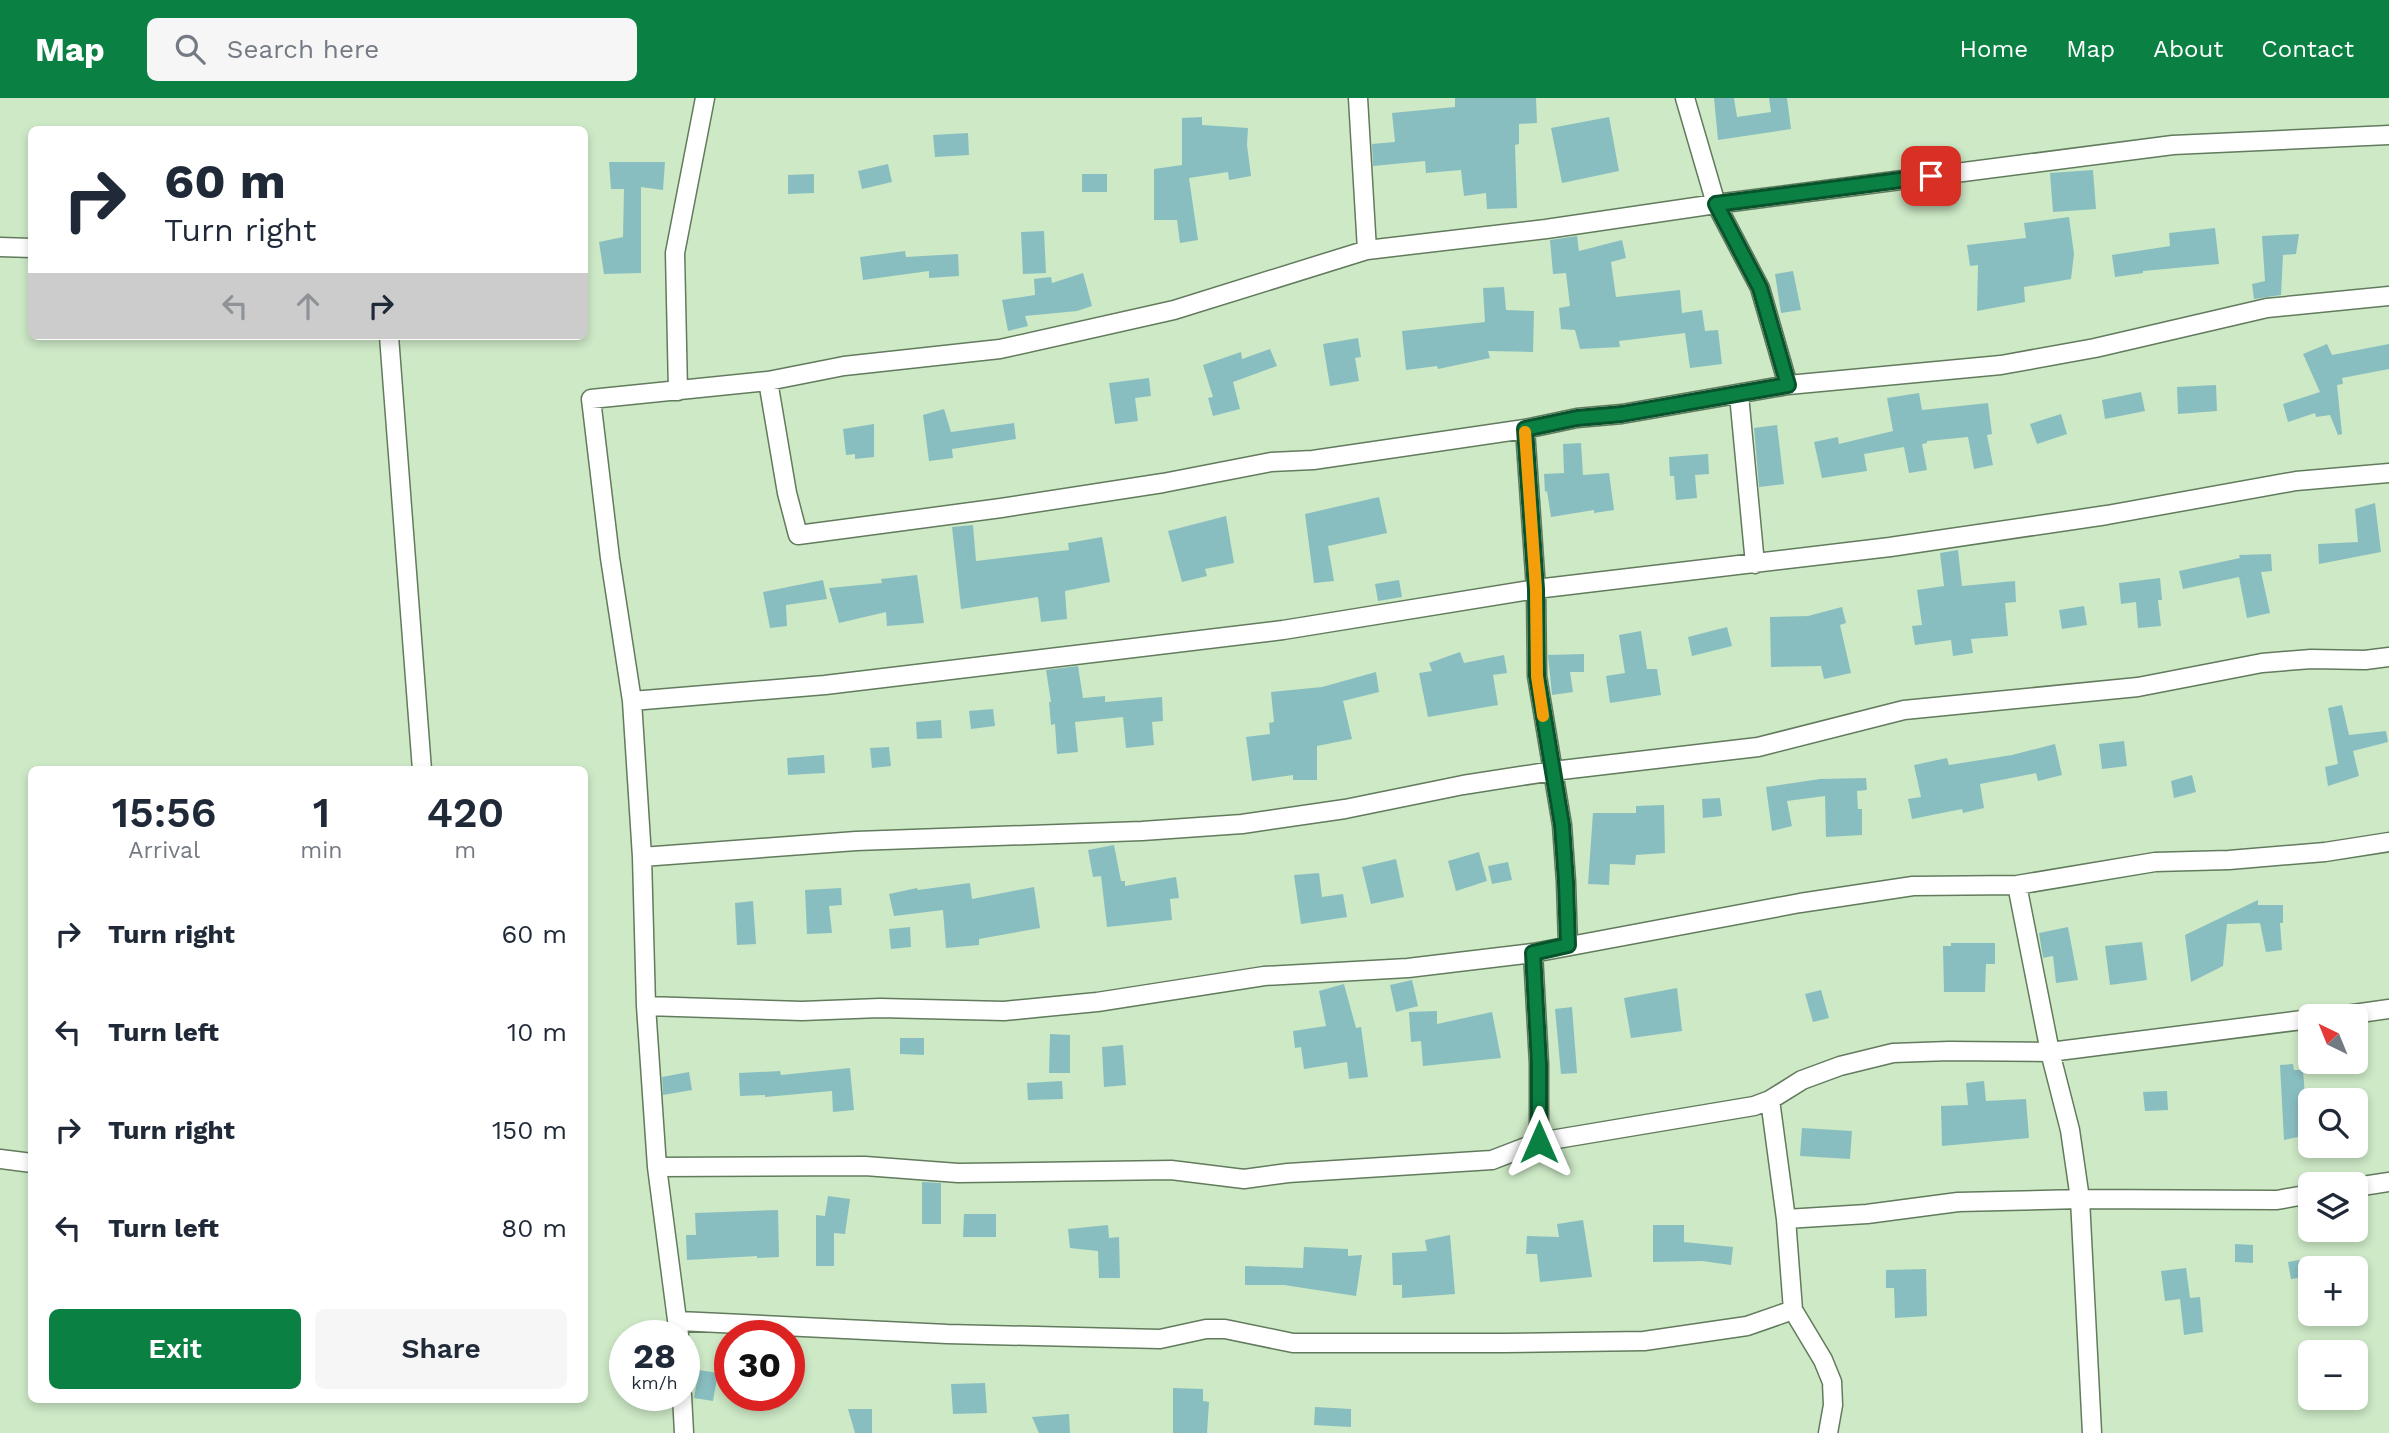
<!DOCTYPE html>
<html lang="en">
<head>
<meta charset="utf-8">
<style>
  body { margin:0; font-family:"Work Sans",sans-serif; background:#f6f6f7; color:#1f2937; height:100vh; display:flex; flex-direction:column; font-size:26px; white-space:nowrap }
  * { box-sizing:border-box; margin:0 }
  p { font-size:23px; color:#747a83 }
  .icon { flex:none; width:38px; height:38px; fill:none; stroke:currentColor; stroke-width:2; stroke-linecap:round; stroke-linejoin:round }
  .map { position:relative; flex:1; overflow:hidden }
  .side { position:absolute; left:28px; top:668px; width:560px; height:637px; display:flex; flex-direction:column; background:#fff; border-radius:10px; box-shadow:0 4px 10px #0003 }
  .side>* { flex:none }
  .guide { position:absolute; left:28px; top:28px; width:560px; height:214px; border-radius:10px; box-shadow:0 4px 10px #0003; background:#fff; color:#1f2937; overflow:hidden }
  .needle { width:46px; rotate:317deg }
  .fabs { position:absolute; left:2298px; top:906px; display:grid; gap:14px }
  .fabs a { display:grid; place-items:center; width:70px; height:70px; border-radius:10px; background:#fff; box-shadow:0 4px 10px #0003; font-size:35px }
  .speed { position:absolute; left:609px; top:1222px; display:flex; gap:14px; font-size:35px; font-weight:700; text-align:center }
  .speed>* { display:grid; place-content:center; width:91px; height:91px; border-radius:50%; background:#fff; box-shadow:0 4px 10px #0003; line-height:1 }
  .speed small { font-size:18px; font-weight:400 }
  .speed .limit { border:10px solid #d22; background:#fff; color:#111 }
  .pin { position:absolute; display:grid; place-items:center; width:60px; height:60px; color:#fff; margin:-30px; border-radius:14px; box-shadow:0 4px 10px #0006 }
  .me { position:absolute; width:77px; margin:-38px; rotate:0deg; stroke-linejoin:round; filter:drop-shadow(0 0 5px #0008) }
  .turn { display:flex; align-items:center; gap:24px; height:147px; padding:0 21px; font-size:32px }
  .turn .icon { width:91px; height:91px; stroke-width:2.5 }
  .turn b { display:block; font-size:49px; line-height:60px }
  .lanes { display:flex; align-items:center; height:66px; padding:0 21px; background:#0003; justify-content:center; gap:35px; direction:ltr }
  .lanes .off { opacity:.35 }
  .eta { display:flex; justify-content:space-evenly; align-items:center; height:119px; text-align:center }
  .eta b { font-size:42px; font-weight:600; line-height:49px }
  .cta { display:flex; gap:14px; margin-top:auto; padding:14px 21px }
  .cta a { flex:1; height:80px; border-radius:10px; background:#0b8043; color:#fff; font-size:28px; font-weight:600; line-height:80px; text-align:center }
  .cta a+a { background:#f6f6f7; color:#1f2937 }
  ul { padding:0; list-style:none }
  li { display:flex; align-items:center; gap:21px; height:98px; padding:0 21px }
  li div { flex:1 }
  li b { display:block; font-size:26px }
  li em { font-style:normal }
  header { display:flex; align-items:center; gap:42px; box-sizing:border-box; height:98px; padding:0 35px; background:#0b8043; color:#fff }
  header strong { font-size:33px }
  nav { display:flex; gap:38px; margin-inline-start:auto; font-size:24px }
  .search { width:490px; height:63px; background:#f6f6f7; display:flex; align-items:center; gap:18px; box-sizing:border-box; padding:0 24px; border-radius:10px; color:#747a83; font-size:26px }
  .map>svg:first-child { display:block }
</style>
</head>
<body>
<header>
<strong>Map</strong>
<div class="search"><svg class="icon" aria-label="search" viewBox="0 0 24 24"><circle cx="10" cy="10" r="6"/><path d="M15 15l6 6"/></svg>Search here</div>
<nav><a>Home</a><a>Map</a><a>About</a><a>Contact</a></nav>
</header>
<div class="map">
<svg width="2389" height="1335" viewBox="0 0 2389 1335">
  <rect width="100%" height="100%" fill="#cde9c6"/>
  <path fill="#89bec1" d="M1455,0h81l1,25 -18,1v20l-4,1 2,63 -30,1 -1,-16 -22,3 -3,-26 -35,3 -1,-12 -52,5 -1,-22 23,-2 -3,-29 63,-6z
    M1714,0h20l3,19 34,-5 -2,-14h18l4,31 -73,11z
    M1202,19v8l46,3 -1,17 4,31 -22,4 -1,-8 -39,6 9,62 -18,3 -3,-23h-23v-51l28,-4v-47z
    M1609,19l10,54 -57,12 -11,-55z
    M968,35l1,22 -34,2 -2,-22z
    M609,64h56l-2,28 -22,-3v86l-37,1 -5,-32 24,-5 1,-48h-13z
    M888,66l4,18 -30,7 -4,-18z
    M2093,72l3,39 -43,3 -3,-39z
    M814,76v19l-26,1v-19z
    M1082,76h25v18h-25z
    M2069,119l5,37 -3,25 -47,8 1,15 -48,9 1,-46 -8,1 -3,-21 59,-7 -2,-15z
    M2215,130l4,36 -76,7v2l-28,4 -3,-22 58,-9 -1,-13z
    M1044,133l2,42 -23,1 -2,-42z
    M2299,136l-3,20 -13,1 -2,40 -27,4 -2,-15 13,-3 -3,-45z
    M1577,138l2,15 43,-11 4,18 -15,4 5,35 64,-7 2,23 20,-3 3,21 13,-1 4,34 -32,4 -5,-35 -66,8 1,6 -40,2 -5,-19 -14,-1 -2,-21 11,-2 -4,-33 -13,1 -3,-34z
    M905,153l1,6 52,-3 1,22 -30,2v-7l-66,9 -3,-23z
    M1793,173l8,39 -20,3 -6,-39z
    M1083,175l9,33 -15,5 -52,5 3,10 -20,5 -6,-31 33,-5 -1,-16 17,-2 1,6z
    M1504,189l2,23 28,1 -1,41 -45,-1 2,7 -52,11 -1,-3 -31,4 -4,-39 83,-9 -2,-34z
    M1358,240l3,19 -6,1 4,23 -29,5 -7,-42z
    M2327,246l5,11 57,-11v25l-47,9 1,6 -6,1 5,49 -4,1 -8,-20 -14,2 -1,-4 -27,9 -5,-18 37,-12 -17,-38z
    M1270,251l7,17 -44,16 7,27 -27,7 -5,-18 5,-1 -10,-32 38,-13 1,7z
    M1149,280l2,18 -16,2 3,23 -23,3 -6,-41z
    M2216,287l1,26 -39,3 -1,-27z
    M2141,294l4,19 -40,8 -3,-19z
    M1919,295l3,17 66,-7 4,31 -5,1 6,30 -19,4 -6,-32 -41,4v2l-5,1 5,26 -18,3 -5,-26 -40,7 3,17 -45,7 -8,-36 24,-5 1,7 54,-13 -6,-33z
    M944,311l7,23 63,-9 2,16 -64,10 1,9 -24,3 -6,-46z
    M2061,316l6,20 -30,10 -7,-20z
    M874,326v33l-19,2v-5l-9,1 -3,-26z
    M1777,327l7,59 -25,3 -5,-59z
    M1581,345l2,32 26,-2 5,37 -20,3v-3l-43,7 -4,-26 -2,1 -1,-18 20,-1 -1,-29z
    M1708,356l1,20 -14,1 2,23 -21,2 -2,-24h-4l-1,-19z
    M1379,399l8,36 -59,13 6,35 -20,2 -9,-69z
    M2375,405l6,49 -62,12 -1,-20 40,-2 -3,-33z
    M1226,418l8,47 -29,6 2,7 -25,6 -14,-51z
    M973,427l3,36 93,-11 -1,-7 34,-6 8,45 -45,9 2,28 -26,3 -3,-25 -77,12 -9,-82z
    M1958,452l4,36 53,-5 1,21 -11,1 3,33 -37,3 2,14 -20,3 -2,-16 -36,5 -3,-19 10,-1 -5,-35 27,-4 -4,-33z
    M2271,456l1,17 -11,1 9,41 -23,5 -8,-41 -56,12 -4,-18 61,-13 -1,-3z
    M917,477l7,48 -37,3 -1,-14 -47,11 -10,-35 53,-5 -1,-4z
    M2160,480l2,22h-4l3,26 -23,2 -2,-26 -15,2 -2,-21z
    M823,482l4,19 -41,6 1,21 -17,2 -7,-36z
    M1399,482l3,17 -24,4 -3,-17z
    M2084,508l3,19 -25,4 -3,-19z
    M1842,509l4,16 -6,2 11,48 -27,6 -3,-13 -50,1 -1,-50 38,-1z
    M1727,529l5,19 -40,10 -4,-19z
    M1641,533l6,38h10l4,26 -51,8 -4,-27 19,-3 -6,-38z
    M1460,554l4,11 40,-8 3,18 -14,2 5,30 -70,12 -9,-44 13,-2 -3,-8z
    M1584,556v18h-14l3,20 -21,3 -4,-40z
    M1078,568l5,32 22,-2v6l57,-5 1,24 -11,1 2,23 -28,3 -3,-31 -48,5 3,30 -21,2 -2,-30 -4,1 -2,-23h2l-5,-32z
    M1376,574l3,20 -36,9 9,38 -35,7v34h-24v-5l-41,6 -6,-44 24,-3 -1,-11 5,-1 -3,-30 51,-5z
    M2342,607l7,30 37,-4 2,11 -35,9 6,25 -31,10 -3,-19 13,-3 -10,-56z
    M993,611l2,17 -24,3 -2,-18z
    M941,622l1,18 -25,1 -1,-17z
    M2124,643l3,25 -25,3 -3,-25z
    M2055,646l7,31 -24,6 -2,-8 -56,11 4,24 -21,5 -1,-4 -50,10 -4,-20 13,-2 -7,-32 33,-7 2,7 63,-10z
    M889,649l2,19 -19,2 -2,-20z
    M824,657l1,18 -37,2 -1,-17z
    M2192,677l4,17 -22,6 -3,-17z
    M1866,680l1,12 -10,1 1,18h4v26l-36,2 -1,-41 -38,5 5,25 -20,5 -6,-44 54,-8z
    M1720,700l2,18 -19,2 -1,-19z
    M1664,707l1,48 -29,2 -1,10 -25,-1 -1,21 -21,-1 5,-71h43v-7z
    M1114,747l7,36h4v5l51,-9 3,21 -9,1 2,21 -65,7 -6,-51 -8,1 -5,-27z
    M1479,754l8,29 -31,10 -8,-30z
    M1396,761l8,38 -33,7 -9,-37z
    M1508,764l4,18 -20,4 -4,-18z
    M1319,775l3,24 21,-3 4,23 -46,7 -7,-49z
    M970,785l2,16 62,-12 6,41 -61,11v6l-33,3 -3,-38 -49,6 -5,-22 28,-6 1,2z
    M841,790l1,17 -13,1 3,27 -25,1 -2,-44z
    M2258,802v5h25v18h-3l2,27 -16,2 -6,-29 -33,1 -4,42 -32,16 -6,-47z
    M753,803l3,43 -19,1 -2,-42z
    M910,829l1,20 -20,2 -2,-20z
    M2068,829l10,53 -22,3 -3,-27 -10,2 -4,-25z
    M2142,844l5,38 -37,5 -5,-39z
    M1951,845h44v21h-9l-1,28h-41l-1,-46h8z
    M1412,882l6,26 -22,6 -6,-27z
    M1344,886l12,44 5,-1 7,50 -19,2 -2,-17 -43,7 -3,-22 -6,1 -2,-17 33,-5 -7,-35z
    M1677,890l5,43 -51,7 -7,-40z
    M1821,892l8,28 -16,4 -8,-28z
    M1572,909l5,66 -16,1 -6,-65z
    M1437,913v13l55,-12 9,46 -78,8 -2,-25 -10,1 -2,-30z
    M1050,936l20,1v38h-21z
    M900,940h24v17l-24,-1z
    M1123,947l3,40 -22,2 -2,-40z
    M2293,966l1,6h9l2,26h-7l5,40 -19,4 -4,-75z
    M850,970l4,42 -21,2 -1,-21 -67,6v-2l-25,1 -1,-23 41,-2 1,4z
    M689,974l3,18 -29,5 -1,-18z
    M1062,983l1,18 -35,1 -1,-17z
    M1984,983l2,20 40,-2 3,39 -87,8 -1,-40 27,-1 -2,-22z
    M2167,993l1,19 -23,1 -2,-19z
    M1802,1030l50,3 -2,28 -50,-3z
    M922,1084l19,1v41h-19z
    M828,1098l22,3 -5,35 -11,-1v33h-18v-51l9,1z
    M778,1112l1,47 -22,1v-2l-70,4 -1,-25h10l-1,-22z
    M964,1116h32v23h-33z
    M1583,1122l9,57 -52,5 -3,-28h-11l1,-18 32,1 -2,-13z
    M1108,1127l1,13 10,-1 1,41h-21l-1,-27 -28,-3 -2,-19z
    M1653,1127h31v17l49,5 -2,18 -29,-4 -49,1z
    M1450,1137l5,59 -53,4v-13h-9l-1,-32 35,-2 -2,-11z
    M2235,1146l18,1v18l-18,-1z
    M1304,1149l44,2v7l14,-1 -6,41 -72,-11h-39v-19l58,2z
    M2310,1160v18l-19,3 -3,-17z
    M2186,1170l4,30 10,-1 3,35 -19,3 -4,-36 -15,2 -4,-30z
    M1926,1171l1,47 -32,2 -1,-30h-8v-18z
    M699,1272l19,3 -5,28 -19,-3z
    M985,1285l2,30 -34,1 -2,-30z
    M1173,1290l30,1v12l6,1 -2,31h-34z
    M1315,1309l36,2v18l-37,-2z
    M848,1311h24v24h-17z
    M1069,1316l1,19h-31l-7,-16z"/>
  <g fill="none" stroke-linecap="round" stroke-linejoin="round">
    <defs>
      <path id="street" d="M1358,0l9,152
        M1685,0l31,106 44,84 28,97
        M0,149l32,1
        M389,238l33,434
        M768,283l19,112 11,42 203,-27 162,-25 108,-21 42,-2 212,-31 52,-11 45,-4 166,-29 213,-20 94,-17 172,-40 122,-12
        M678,293l-3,-138 30,-155
        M1739,297l16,169
        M1525,331l11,160 1,87 25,149 4,57 2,63
        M632,603l193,-16 458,-55 253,-41 354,-42 217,-32 189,-34 93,-8
        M642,759l214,-16 286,-10 100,-7 103,-15 118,-24 90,-14 205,-24 146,-37 234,-23 124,-24 49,-4 54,1 24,-3
        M2017,787l33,167 20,78 10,69 12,234
        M1533,855l6,111v78
        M646,908l156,5 78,-3 124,3 93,-9 167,-26 144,-8 125,-15 267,-50 113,-17 104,-1 138,-23 74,-2 96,-8 64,-10
        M2332,919l57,-8
        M1770,1002l16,119 7,91 30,50 9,22 1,23 -5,28
        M0,1061l32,4
        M657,1069l208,-1 93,7 213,-3 73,9 44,-6 204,-13 47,-18 215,-36 16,-6 32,-20 38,-14 53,-13 56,-2 101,1 260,-33
        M2356,1089l33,-5
        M1786,1121l81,-5 91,-12 122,-3 197,1 33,-6
        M679,1223l268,13 213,5 46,-10h19l68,14h210l141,-2 103,-15 46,-16
        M679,1237l-22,-168 -11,-161 -4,-149 -10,-156 -22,-143 -19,-159 177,-18 76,-15 156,-17 174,-39 193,-60 179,-21 170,-25 457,-59 216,-10
        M682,1297l2,38"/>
    </defs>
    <use href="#street" stroke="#617b5c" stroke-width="21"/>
    <use href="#street" stroke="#fff" stroke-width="18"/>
  </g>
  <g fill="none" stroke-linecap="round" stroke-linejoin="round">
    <defs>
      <path id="route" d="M1539,1044v-78l-6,-111 35,-8 -2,-63 -4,-57 -25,-149 -1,-87 -11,-160 52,-11 45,-4 166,-29 -28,-97 -44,-84 215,-28"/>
    </defs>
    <use href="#route" stroke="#07532c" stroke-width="18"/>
    <use href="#route" stroke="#0b8043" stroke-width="12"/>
    <path stroke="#f59e0b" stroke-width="12" d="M1525,334l11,157 1,87 6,40"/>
  </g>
</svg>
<div class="fabs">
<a><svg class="needle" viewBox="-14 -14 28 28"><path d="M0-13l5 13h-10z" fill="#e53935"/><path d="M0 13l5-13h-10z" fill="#747a83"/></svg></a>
<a><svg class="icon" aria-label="search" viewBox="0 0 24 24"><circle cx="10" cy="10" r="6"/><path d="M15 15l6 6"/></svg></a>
<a><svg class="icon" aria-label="layers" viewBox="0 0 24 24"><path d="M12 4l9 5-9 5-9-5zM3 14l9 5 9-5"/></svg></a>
<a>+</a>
<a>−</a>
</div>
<div class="speed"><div>28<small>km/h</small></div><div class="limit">30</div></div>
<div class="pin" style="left:1931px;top:78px;background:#d93025"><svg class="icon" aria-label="arrive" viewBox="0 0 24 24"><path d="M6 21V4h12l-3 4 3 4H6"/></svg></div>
<svg class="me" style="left:1539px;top:1044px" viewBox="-20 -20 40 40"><path d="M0-17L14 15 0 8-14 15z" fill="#0b8043" stroke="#fff" stroke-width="4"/></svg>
<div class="guide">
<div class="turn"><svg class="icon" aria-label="right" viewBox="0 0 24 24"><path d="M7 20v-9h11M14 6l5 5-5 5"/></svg><div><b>60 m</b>Turn right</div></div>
<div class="lanes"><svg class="icon off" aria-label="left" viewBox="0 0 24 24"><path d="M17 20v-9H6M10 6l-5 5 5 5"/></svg><svg class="icon off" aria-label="ahead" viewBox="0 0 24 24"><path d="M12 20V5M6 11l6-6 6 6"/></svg><svg class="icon" aria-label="right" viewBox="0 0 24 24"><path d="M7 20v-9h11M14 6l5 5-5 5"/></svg></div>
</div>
<section class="side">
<div class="eta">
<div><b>15:56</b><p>Arrival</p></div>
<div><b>1</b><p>min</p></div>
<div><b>420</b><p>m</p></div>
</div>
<ul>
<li><svg class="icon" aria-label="right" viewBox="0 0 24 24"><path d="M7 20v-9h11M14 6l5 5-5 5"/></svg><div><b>Turn right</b></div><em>60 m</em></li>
<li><svg class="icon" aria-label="left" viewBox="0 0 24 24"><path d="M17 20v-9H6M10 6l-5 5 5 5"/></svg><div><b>Turn left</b></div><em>10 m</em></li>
<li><svg class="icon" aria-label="right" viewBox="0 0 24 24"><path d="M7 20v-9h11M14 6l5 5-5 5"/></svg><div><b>Turn right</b></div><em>150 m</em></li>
<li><svg class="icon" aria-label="left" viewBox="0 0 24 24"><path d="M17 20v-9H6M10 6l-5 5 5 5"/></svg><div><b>Turn left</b></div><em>80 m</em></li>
</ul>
<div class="cta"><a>Exit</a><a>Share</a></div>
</section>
</div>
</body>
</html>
